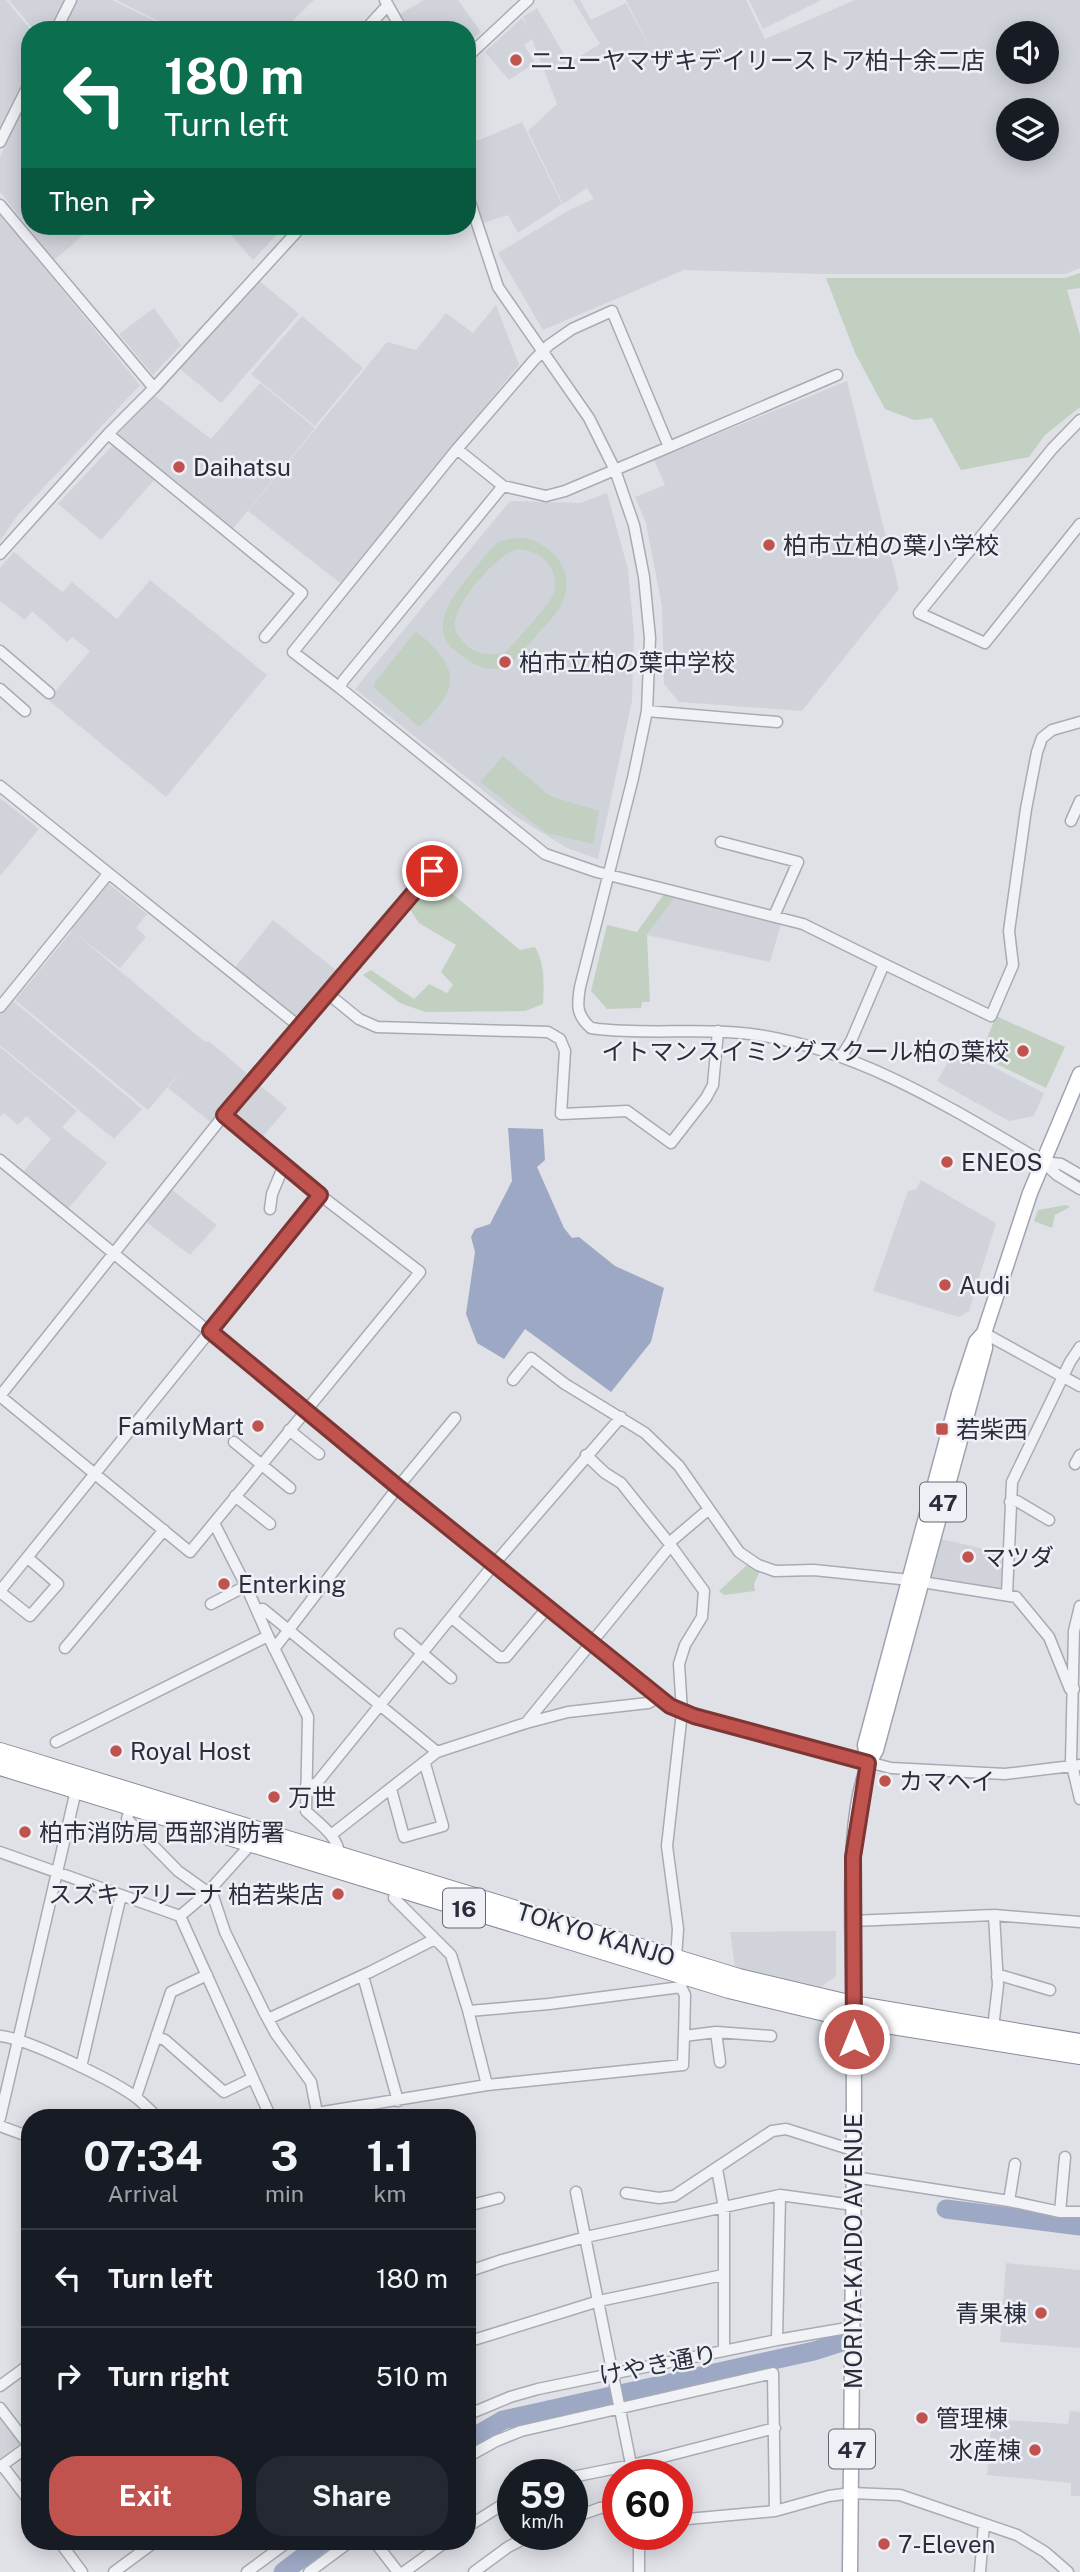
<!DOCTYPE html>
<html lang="en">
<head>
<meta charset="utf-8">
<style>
  body { margin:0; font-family:"Public Sans","Noto Sans JP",sans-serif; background:#242831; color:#f1f3f6; height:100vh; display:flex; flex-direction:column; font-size:26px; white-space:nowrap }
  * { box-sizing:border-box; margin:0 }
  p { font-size:23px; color:#9ea1a6 }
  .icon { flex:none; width:38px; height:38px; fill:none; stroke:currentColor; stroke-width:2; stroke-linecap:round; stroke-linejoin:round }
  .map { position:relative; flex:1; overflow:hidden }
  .side { position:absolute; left:21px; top:2109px; width:455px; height:441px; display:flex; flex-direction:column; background:#171b24; border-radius:28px; box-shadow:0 4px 18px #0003 }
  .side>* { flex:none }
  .guide { position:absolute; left:21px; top:21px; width:455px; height:214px; border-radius:28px; box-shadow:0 4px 18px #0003; background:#0b6e4f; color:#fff; overflow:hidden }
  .tools { position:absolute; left:996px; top:21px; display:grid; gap:14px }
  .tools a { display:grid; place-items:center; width:63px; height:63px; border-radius:50%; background:#171b24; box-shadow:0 4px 18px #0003; font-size:35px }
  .speed { position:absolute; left:497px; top:2459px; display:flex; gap:14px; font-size:35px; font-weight:700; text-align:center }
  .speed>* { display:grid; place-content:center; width:91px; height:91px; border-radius:50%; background:#171b24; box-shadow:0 4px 18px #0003; line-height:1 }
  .speed small { font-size:18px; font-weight:400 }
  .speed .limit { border:10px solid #d22; background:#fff; color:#111 }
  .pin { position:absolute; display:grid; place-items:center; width:60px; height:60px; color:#fff; margin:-30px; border:4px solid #fff; border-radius:50%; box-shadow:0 2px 7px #0007 }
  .me { position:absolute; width:77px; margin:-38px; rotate:0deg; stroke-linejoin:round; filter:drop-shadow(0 0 5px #0008) }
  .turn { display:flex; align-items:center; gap:24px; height:147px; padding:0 28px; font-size:32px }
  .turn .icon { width:91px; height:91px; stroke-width:2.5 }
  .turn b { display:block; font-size:49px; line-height:60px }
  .then { display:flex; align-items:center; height:66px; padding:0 28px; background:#0003; gap:14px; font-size:26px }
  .eta { display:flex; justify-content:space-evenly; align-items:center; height:119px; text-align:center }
  .eta b { font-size:42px; font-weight:700; line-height:49px }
  .primary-button { display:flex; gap:14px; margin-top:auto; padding:14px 28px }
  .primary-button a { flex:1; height:80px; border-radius:28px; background:#c1534f; color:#fff; font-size:28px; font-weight:700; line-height:80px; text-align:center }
  .primary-button a+a { background:#242831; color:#f1f3f6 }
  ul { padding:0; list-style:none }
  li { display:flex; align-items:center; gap:21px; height:98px; padding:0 28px; border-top:2px solid #363941 }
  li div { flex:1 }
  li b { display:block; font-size:26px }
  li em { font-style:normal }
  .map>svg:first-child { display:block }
</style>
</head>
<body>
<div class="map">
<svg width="1080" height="2572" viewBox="0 0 1080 2572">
  <rect width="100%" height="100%" fill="#dfe1e7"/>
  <path fill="#d1d3db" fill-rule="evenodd" d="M0,0h6l25,30 -1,40 -30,62z
    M9,0h55l-15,30h-15z
    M74,0h38l61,30h-113z
    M116,0h198l-20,19 -4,11h-113z
    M424,0h34l23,32 -14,12v-14h-61l-8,-15z
    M573,0h7l11,20 35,-17 30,57 -30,-60h120l19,39 90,-39h225v268l-14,6h-245l-137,-4 -141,60 -45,-77 73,-44 23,-10 -7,-11 -24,16 -35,-73 29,-27 -25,-65 -8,6 11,18 -26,17 -24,-28 37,-34 5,9 -4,-10 14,-9 32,55 31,-19zM1008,33h38v39h-38zM1008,110h38v39h-38z
    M749,0h72l-58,29z
    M30,93v133h61l-21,21 -16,13 -54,-68v-35z
    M522,122l40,82 -44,29 -10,-18 -25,8 -16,-44v-34z
    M0,214l140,171 -123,131 -17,25z
    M223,226h62l-32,34z
    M256,278l43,36 -78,89 -43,-36z
    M496,305l23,60 -179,218 -92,-72 139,-169 29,8 30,-37 27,20z
    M154,308l27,37 -28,30 -34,-41z
    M302,316l61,52 -48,58 -64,-52z
    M847,381l52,208 -97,122 -123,-9 -15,-18 -2,-77 -16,-84 -11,-26 30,-12 -11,-25z
    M260,383l55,45 -83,102 -116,-94 39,-40 56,43z
    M114,444l42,34 -55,62 -43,-36z
    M607,493l21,76 6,66 -2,66 -34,158 -31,-11 -52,-32 -160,-127 155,-188 70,2z
    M14,552l48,40 10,-10 45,37 33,-39 117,95 -101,122 -118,-97 42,-49 -18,-14 -5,5 -35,-31 -7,9 -25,-19v-33z
    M0,798l39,31 -39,47z
    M102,884h7l38,30 -11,14 10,9 -26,31 -43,-33 128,107 4,-1 42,36 -38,47 -45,-36 13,-17 -33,39 -133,-110 57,-69 -5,-4z
    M675,897l106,27 -11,38 -123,-27z
    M273,920l63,50 -36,45h-9l-57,-46z
    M12,1000l130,109 -28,30 -114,-94v-31z
    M0,1047l77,64 -15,16 45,36 -39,46 -45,-37 28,-33 -25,-23 -8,9 -14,-12 -4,4z
    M956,1048l88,45 -10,23 -25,5 -72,-40z
    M257,1083l30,25 -27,32 -25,-22 -1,-6z
    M921,1180l75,43 -27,88 -10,6 -86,-26 35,-100 8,-2z
    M171,1189l46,36 -27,30 -45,-34z
    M941,1539l61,14 -1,36 -71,-9z
    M836,1931v45l-15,11 -86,-20 -5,-35z
    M1006,2263l74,7v78l-80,-6z
    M1070,2411l10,1v84h-9v-13l-84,-8 5,-56 76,5z
    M0,2415l21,28 -21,16z"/>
  <path fill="#c2d0c1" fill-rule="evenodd" d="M1080,273v15l-13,2 13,45v72l-35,28 -16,22 -68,13 -29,-52 -18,2 -29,-11 -30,-56 -29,-75h239z
    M526,538c31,9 52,37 34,69 -6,10 -16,20 -24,29 -11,12 -22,31 -40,33 -17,1 -31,-10 -43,-20 -28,-26 9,-64 25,-84 5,-6 11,-16 17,-20 8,-7 21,-7 31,-7zM517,549c24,1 43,19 37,44 -3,10 -41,52 -50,60 -13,2 -27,2 -37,-7 -4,-5 -11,-12 -12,-18 -4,-22 42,-74 62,-79z
    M416,631c43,36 47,56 3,96l-45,-39 1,-6z
    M503,756l47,40 49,15 -6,33 -47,-11 -66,-51z
    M432,882l17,9 71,59 15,-3c10,17 9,37 8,57l-18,7 -100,1 -25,-9 -37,-28 8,-5 43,29 15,-15 18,9 6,-8 -12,-13 15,-27 -37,-22 -10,-15z
    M664,894l11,3 -28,38 3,67h-8l-1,6 -34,1 -16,-18 16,-66 30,7z
    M996,1016l69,31 -19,41 -66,-32z
    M1066,1205l4,2 -15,8 -3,13 -18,-7 4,-11z
    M748,1564l12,7 -6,13 1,7 -31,4 -5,-4z"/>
  <path fill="#9da9c4" d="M508,1128l35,1 2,31 -8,7 27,61 8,10 7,-1 36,29 49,22 -13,54 -40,50 -86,-63 -21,30 -27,-16 -11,-29 9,-62 -4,-15 4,-8 15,-5 22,-43z"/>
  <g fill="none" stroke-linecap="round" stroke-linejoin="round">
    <path stroke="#9da9c4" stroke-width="19" d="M946,2209l134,17
      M467,2441l36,-21 311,-69 25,-8
      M283,2572l41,-31"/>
    <defs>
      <path id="minor" d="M385,0l17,30
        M56,30l15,-30
        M365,30l23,-25
        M467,57l61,-57
        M0,142l30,-60
        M467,193l31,94 91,131 26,52 19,55 10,52 6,61 -3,73 -14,67 -53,209c-3,18 -4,28 11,41l7,1c53,6 107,-2 160,6 104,16 196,75 285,127l14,13 23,14
        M0,205l154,183
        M1080,420l-28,29 -133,164 66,30 95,-119
        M108,434l194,159 -37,44
        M669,447l-104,44 -19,5 -43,-10 -160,195 -3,7 205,166 52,18 206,52 81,40 -33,77 -10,16
        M457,449l46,37
        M0,554l108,-120 46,-46 148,-162
        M0,651l49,42
        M340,688l-47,-36 164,-203 77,-89 15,-15 23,-16 40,-18 57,136 168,-72
        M0,689l25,22
        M647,711l130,11
        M0,786l300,241
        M1071,821l9,-20
        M721,842l77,20 -24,54
        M884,964l107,52 22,-51 -4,-34 17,-122 11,-57 5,-14 10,-8 28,-8
        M327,993l32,26 18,8 171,5 12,7 5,12 -4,63 66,-3 44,32 35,-45 7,-13 5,-54
        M0,1007l108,-133
        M0,1160l398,327 272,218 24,11 197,52 114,6 75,-9
        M1043,1162l18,2 19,11
        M270,1209l2,-15 12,-29
        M984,1333l96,53
        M513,1380l18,-22 34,26 80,49 34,33 60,86 19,13 17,6 39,-1 96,10
        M0,1396l190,156 230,-280 -100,-77 -96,-80
        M0,1396l224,-281 208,-244
        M289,1430l30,24
        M234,1442l56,46
        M586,1455l19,18 16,10 48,60 35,48 -2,26 -17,28 -6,19 3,48 -15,134 11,83 -2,29
        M1075,1464l5,-9
        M235,1496l35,28
        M1010,1502l7,-1 32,19
        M214,1523l32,63 22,50
        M669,1543l40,-34
        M922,1582l94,15 33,40 21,52h4
        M0,1591l320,-396
        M0,1592l30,24 28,-32 -30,-26
        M1007,1594l5,-112 58,-120 10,-15
        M211,1604l35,-18
        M1080,1606l-6,25 -3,130 9,38
        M257,1610l6,-1 174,143
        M452,1618l47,39h7l42,-50
        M400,1634l51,44
        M65,1648l99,-118
        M274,1649l124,-162 57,-69
        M526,1723l145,-178
        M56,1742l212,-106 40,81 -2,94c12,12 34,26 33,45
        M306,1785l10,-1 179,-221 126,-146
        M391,1789l13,48 39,-11 -18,-62
        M130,1808l-3,11 51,52 35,25 12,36 39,80 12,22 35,48 6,31
        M331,1835l106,-83 89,-29 42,-11 80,-9 11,-6
        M0,1852l180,64 91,202
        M396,1887l-2,11 57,57 17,55 19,75
        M180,1916l27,-23 45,-50
        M852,1921l142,-6 86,7
        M363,1976l35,125
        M997,1977l6,-1 47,14
        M683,1980l-2,7 4,8 -1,41
        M469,2011l80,-7 132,-17
        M268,2019l102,-47 65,-33
        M993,2028l5,-43 -4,-70
        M716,2032l4,30
        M0,2036c26,2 117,46 138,63 7,6 13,12 20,19
        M156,2037l9,3 59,52 29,-14
        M81,2067l40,-172
        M136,2097l35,-105 36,-17
        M0,2118l77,-332
        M309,2118l8,-5 170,-28 196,-20 1,-29 32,-4 55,4
        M0,2126l30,11
        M717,2169l7,39v143
        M854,2177l155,24 51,11h20
        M576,2192l57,282
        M626,2193l33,5 15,-2 98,-65 14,-2 60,19h8
        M1009,2201l6,-37
        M467,2206l32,-8
        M1060,2212l5,-55
        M467,2272l35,-12 84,-23 194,-42 73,10
        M777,2340l3,-145
        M467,2342l132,-41 124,-26
        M0,2386l30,-22
        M0,2408l29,38
        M467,2415l43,-18 28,-8 239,-49 76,-13
        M467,2457l29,-16 25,-10 252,-58 2,138
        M2,2465l28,37
        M0,2467l30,-22
        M572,2477l60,-12 143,-37
        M572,2518l28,-10 18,-3
        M677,2520l98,-9 54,-15 22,-3 49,2 117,40 28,17 23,20
        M467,2527l46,-29
        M59,2541l23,31
        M374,2541l24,31
        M114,2572l42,-31
        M247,2572l42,-31
        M309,2572l42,-31
        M404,2572l43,-31
        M474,2572l34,-25 25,-13
        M639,2572v-38
        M980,2572l4,-48"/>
      <path id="major" d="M868,1763l-3,-18 94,-351 17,-52 8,-9
        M850,2572c2,-141 3,-282 4,-423 0,-57 0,-113 -1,-170 0,-59 -8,-179 23,-229l109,-402 -1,-15 46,-140 50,-119"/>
      <path id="highway" d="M0,1751l739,226 114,27 227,38
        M0,1767l729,223 125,30 226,36"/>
    </defs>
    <use href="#minor" stroke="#a8abb4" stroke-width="13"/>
    <use href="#major" stroke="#9fa3b1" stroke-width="17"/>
    <use href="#highway" stroke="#888c9c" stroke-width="18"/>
    <use href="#minor" stroke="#f1f2f5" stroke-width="10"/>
    <use href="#major" stroke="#fff" stroke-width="14"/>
    <use href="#highway" stroke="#fff" stroke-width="16"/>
  </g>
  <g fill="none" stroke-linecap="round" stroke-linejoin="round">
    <defs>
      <path id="route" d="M432,871l-208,244 96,80 -110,136 188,156 272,219 24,10 174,47 -15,94 1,182"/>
    </defs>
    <use href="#route" stroke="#7d3633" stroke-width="18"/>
    <use href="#route" stroke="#c1534f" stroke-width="12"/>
  </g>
  <g fill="#c1534f" stroke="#eef0f5" stroke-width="2.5">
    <circle cx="516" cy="60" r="7"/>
    <circle cx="179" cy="467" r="7"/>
    <circle cx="769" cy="545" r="7"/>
    <circle cx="505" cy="662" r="7"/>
    <circle cx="1023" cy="1051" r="7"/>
    <circle cx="947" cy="1162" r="7"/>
    <circle cx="945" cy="1285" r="7"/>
    <circle cx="258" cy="1426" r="7"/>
    <rect x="935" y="1422" width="14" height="14" rx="3.5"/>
    <circle cx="968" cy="1557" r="7"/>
    <circle cx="224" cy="1584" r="7"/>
    <circle cx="116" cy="1751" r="7"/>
    <circle cx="885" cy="1781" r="7"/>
    <circle cx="274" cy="1797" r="7"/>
    <circle cx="25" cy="1832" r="7"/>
    <circle cx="338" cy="1894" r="7"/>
    <circle cx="1041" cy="2313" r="7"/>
    <circle cx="922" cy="2418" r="7"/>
    <circle cx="1035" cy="2450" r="7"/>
    <circle cx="884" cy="2544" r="7"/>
  </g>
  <g text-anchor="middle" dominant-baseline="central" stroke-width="5" stroke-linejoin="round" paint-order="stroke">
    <g fill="#eef0f5" stroke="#646874" stroke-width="2">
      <rect x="920" y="1482.5" width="46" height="39" rx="5"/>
      <rect x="443" y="1888.5" width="42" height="39" rx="5"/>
      <rect x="829" y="2429.5" width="46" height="39" rx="5"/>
    </g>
    <g font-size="23" font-weight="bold" fill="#292d3c">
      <text x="943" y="1502">47</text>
      <text x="464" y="1908">16</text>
      <text x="852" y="2449">47</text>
    </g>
    <g font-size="24" fill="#292d3c" stroke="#eef0f5" text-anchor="start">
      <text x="530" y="60">ニューヤマザキデイリーストア柏十余二店</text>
      <text x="193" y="467">Daihatsu</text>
      <text x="783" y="545">柏市立柏の葉小学校</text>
      <text x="519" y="662">柏市立柏の葉中学校</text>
      <text x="1009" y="1051" text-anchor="end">イトマンスイミングスクール柏の葉校</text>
      <text x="961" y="1162">ENEOS</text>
      <text x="959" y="1285">Audi</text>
      <text x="244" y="1426" text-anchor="end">FamilyMart</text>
      <text x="956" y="1429">若柴西</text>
      <text x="982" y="1557">マツダ</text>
      <text x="238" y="1584">Enterking</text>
      <text x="130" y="1751">Royal Host</text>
      <text x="899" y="1781">カマヘイ</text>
      <text x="288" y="1797">万世</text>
      <text x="39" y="1832">柏市消防局 西部消防署</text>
      <text x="324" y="1894" text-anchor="end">スズキ アリーナ 柏若柴店</text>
      <text x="1027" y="2313" text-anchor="end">青果棟</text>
      <text x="936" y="2418">管理棟</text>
      <text x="1021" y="2450" text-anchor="end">水産棟</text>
      <text x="898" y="2544">7-Eleven</text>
    </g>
    <g font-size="24" fill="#292d3c" stroke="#eef0f5">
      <text transform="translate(596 1934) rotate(17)">TOKYO KANJO</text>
      <text transform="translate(853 2251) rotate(-90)">MORIYA-KAIDO AVENUE</text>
      <text transform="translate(658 2364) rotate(-11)">けやき通り</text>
    </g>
  </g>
</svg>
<div class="tools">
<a><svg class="icon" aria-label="sound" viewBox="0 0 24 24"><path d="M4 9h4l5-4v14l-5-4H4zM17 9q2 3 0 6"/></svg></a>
<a><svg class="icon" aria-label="layers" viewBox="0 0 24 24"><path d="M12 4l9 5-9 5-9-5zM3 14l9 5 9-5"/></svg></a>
</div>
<div class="speed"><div>59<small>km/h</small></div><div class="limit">60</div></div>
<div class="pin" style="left:432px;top:871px;background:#d93025"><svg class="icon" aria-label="arrive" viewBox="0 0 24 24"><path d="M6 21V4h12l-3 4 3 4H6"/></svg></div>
<svg class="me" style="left:854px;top:2039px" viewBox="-20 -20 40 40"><circle r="17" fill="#c1534f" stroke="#fff" stroke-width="3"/><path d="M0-11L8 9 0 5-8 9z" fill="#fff"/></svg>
<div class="guide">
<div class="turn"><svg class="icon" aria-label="left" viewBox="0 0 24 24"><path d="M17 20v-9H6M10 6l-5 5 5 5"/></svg><div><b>180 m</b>Turn left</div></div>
<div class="then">Then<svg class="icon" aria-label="right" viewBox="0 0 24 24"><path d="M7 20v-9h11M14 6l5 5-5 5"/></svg></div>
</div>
<section class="side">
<div class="eta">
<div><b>07:34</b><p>Arrival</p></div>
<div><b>3</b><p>min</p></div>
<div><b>1.1</b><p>km</p></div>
</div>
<ul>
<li><svg class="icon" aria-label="left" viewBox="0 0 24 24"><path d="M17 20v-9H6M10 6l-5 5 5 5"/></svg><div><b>Turn left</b></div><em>180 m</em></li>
<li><svg class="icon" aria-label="right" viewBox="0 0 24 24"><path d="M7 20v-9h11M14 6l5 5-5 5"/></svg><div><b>Turn right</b></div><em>510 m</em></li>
</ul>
<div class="primary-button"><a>Exit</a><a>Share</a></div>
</section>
</div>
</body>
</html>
